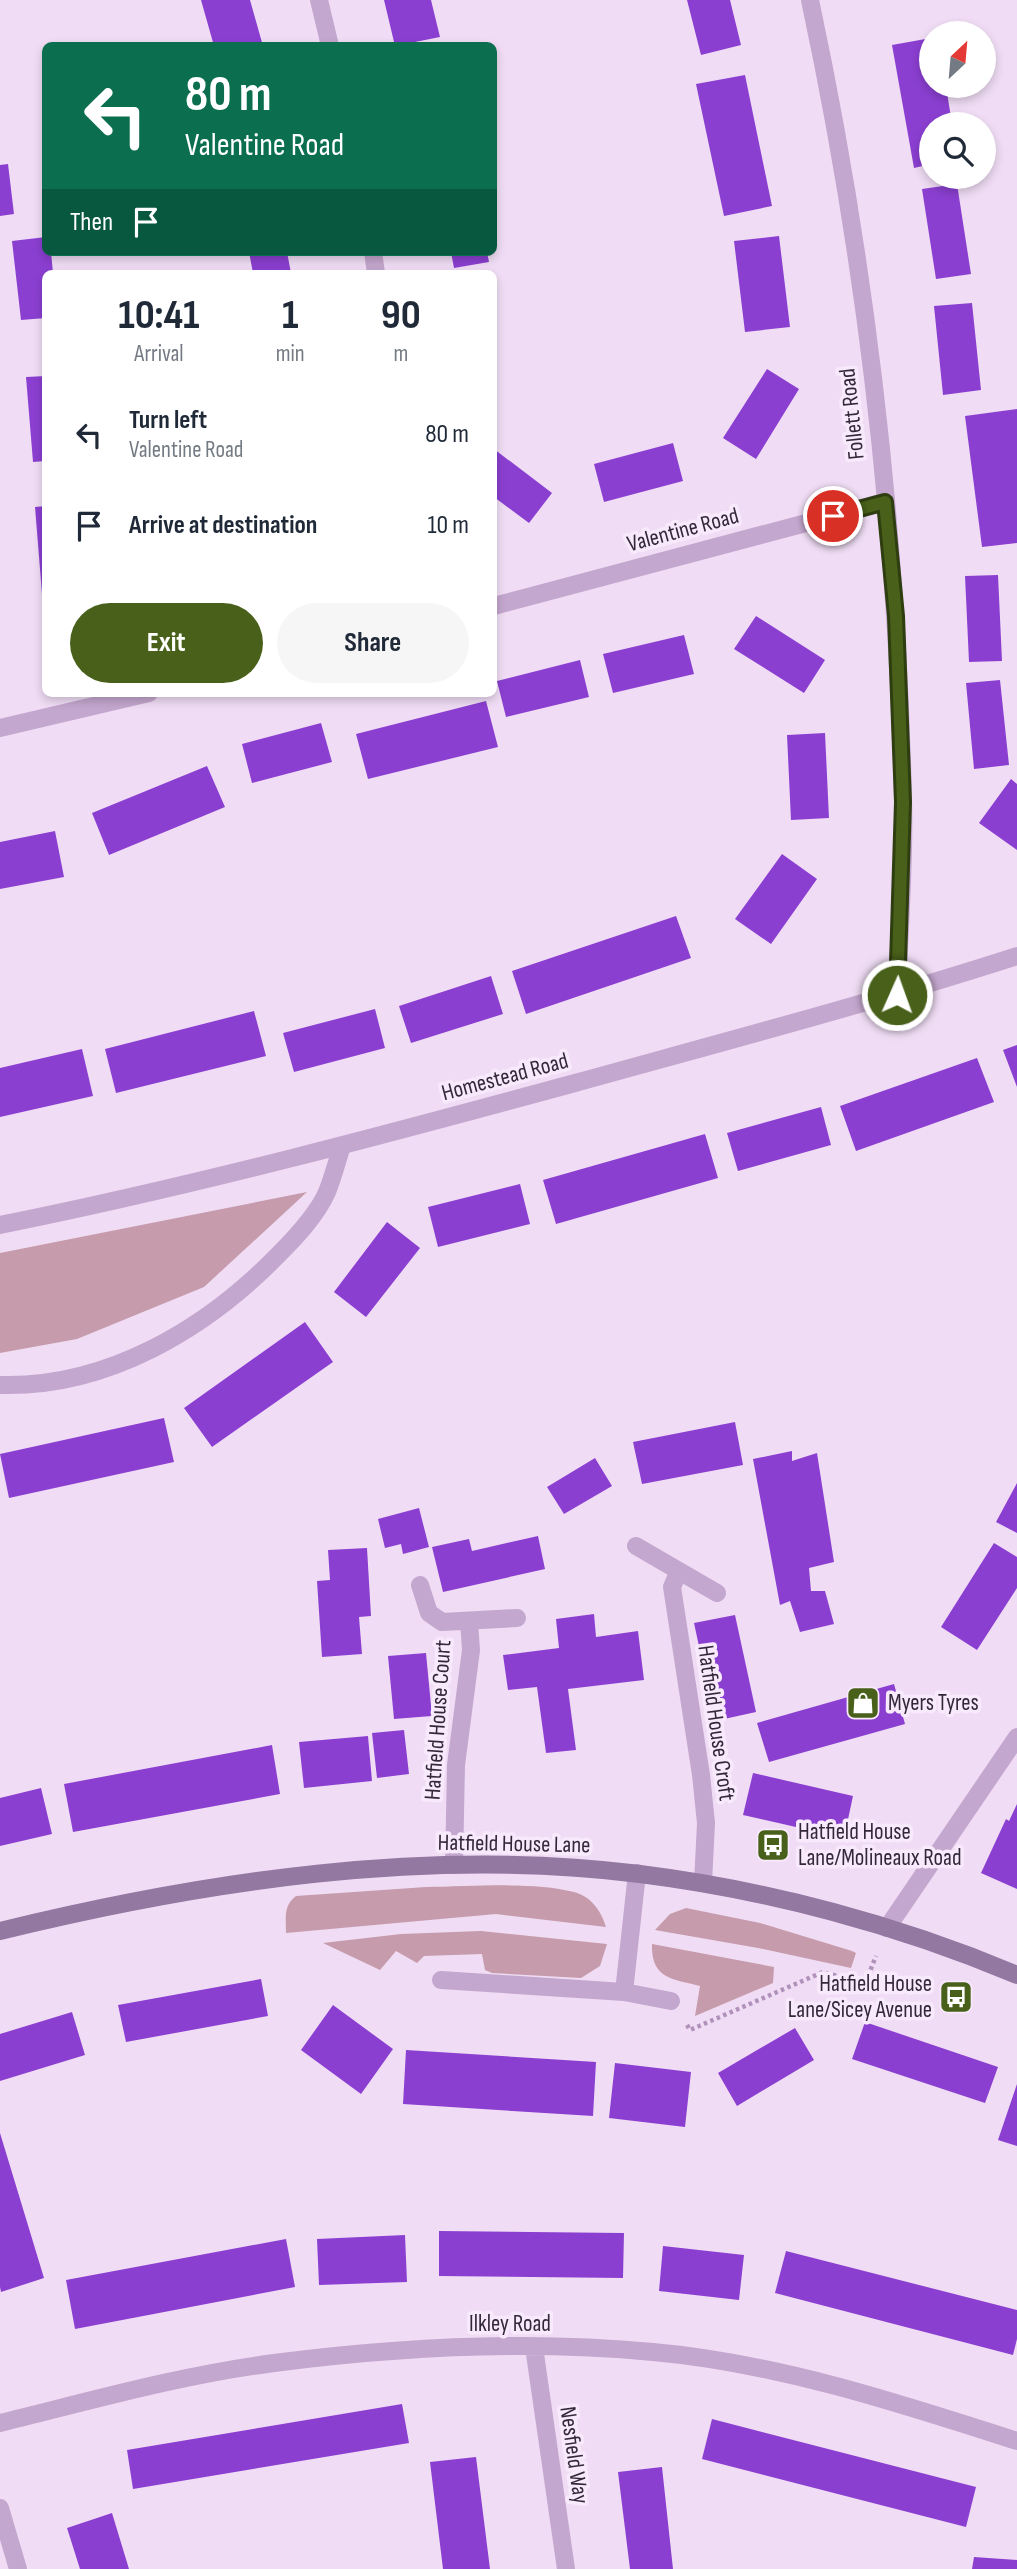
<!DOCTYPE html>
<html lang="en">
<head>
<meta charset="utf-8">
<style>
  body { margin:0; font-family:"Sofia Sans Condensed",sans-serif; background:#f6f6f7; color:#1f2937; height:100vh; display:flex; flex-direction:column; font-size:26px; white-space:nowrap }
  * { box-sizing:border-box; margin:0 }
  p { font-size:23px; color:#747a83 }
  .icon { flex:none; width:38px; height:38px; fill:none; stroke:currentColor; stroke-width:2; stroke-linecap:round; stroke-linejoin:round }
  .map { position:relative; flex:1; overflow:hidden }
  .side { position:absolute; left:42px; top:270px; width:455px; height:427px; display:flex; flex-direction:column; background:#fff; border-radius:10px; box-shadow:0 4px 10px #0003 }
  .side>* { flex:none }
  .top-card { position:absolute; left:42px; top:42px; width:455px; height:214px; border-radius:10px; box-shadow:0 4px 10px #0003; background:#0b6e4f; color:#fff; overflow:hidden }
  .needle { width:46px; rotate:26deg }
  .fabs { position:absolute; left:919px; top:21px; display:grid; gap:14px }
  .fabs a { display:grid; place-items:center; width:77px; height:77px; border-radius:50%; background:#fff; box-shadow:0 4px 10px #0003; font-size:35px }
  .pin { position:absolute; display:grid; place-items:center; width:60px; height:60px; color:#fff; margin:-30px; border:4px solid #fff; border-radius:50%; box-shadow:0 2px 7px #0007 }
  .me { position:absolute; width:77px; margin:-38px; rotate:2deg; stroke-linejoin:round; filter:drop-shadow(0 0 5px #0008) }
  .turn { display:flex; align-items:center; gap:24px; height:147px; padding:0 28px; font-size:32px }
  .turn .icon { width:91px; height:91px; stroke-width:2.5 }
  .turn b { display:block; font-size:49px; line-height:60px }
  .then { display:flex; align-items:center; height:66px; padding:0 28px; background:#0003; gap:14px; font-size:26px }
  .eta { display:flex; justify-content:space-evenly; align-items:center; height:119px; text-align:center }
  .eta b { font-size:42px; font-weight:700; line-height:49px }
  .cta { display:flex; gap:14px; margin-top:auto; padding:14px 28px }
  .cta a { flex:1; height:80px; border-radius:42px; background:#486019; color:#fff; font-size:28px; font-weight:700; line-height:80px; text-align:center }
  .cta a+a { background:#f6f6f7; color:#1f2937 }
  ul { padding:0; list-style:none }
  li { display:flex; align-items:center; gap:21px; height:91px; padding:0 28px }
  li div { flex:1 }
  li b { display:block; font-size:26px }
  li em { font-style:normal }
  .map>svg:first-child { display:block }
</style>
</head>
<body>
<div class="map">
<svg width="1017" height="2569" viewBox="0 0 1017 2569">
  <rect width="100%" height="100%" fill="#f0ddf5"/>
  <path fill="#c69bab" d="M307,1192l-103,95 -127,52 -77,14v-100z
    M426,1887c44,0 107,-6 148,5 18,5 27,19 32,35l-110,-13 -210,19c0,-15 -3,-27 10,-37z
    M686,1908l74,15 92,28 4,2 -5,15 -93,-20 -103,-18 15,-16z
    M481,1931l126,13 -7,22 -19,12 -89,-5 -7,-3 -3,-16 -58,2 -7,7 -21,-12 -16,19 -57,-27 78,-9z
    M652,1944l122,23 -1,16 -78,33 5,-30c-28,-7 -49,-7 -48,-42z"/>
  <path fill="#8b3fd1" d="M201,0h49l13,46h-49z
    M384,0h47l9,37 -45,9z
    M687,0h43l11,45 -40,10z
    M931,38v48h15l6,38h-21v40l-17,4 -22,-123z
    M745,75l27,131 -48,10 -28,-132z
    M8,164l6,50 -14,2v-51z
    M957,184l14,90 -35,5 -14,-90z
    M779,236l11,91 -45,5 -11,-91z
    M46,237v15h5l2,21h-7v45l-25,2 -9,-79z
    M249,252h38l4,21h-38z
    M451,252h36l2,10 -35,6z
    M972,303l9,87 -38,5 -9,-89z
    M767,369l32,20 -43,70 -33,-21z
    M46,376v85l-13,1 -7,-85z
    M1017,409v134l-35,4 -17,-131z
    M673,443l10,38 -79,21 -10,-38z
    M494,449l58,44 -23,30 -35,-26z
    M46,506v88h-4l-7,-87z
    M998,575l4,86 -33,1 -4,-86z
    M756,616l69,44 -21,33 -70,-44z
    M684,635l10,39 -81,19 -10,-39z
    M580,660l9,37 -83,20 -9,-36z
    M1000,680l9,85 -35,4 -8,-86z
    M486,701l12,46 -130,32 -12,-45z
    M321,723l11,39 -80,21 -10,-39z
    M825,733l4,85 -38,2 -4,-85z
    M207,766l18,41 -116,48 -17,-42z
    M1011,779l6,5v66l-38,-27z
    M55,831l9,46 -64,12v-47z
    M782,854l35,25 -46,65 -36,-25z
    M676,916l15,42 -165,56 -14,-43z
    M491,976l12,38 -92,29 -12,-37z
    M375,1009l10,39 -91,24 -11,-39z
    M254,1011l12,45 -150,37 -11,-44z
    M1017,1045v42l-14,-37z
    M82,1049l11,47 -93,21v-49z
    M977,1058l17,44 -138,49 -16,-45z
    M821,1107l10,38 -93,26 -11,-38z
    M705,1134l13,44 -162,46 -13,-44z
    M520,1184l10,40 -92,23 -10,-40z
    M387,1222l33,26 -54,69 -32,-25z
    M305,1322l28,40 -121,85 -28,-39z
    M164,1418l10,44 -165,36 -9,-44z
    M735,1422l8,43 -101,19 -9,-42z
    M792,1451v10l25,-8 17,109 -25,6 2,23h14l9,33 -34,8 -10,-31 -10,4 -27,-146z
    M595,1458l17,28 -48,28 -17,-27z
    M1017,1483v50l-21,-11z
    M419,1508l10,39 -26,7 -2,-10 -16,4 -7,-29z
    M538,1536l7,33 -102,23 -11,-45 37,-8 3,12z
    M994,1543l23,14v31l-40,62 -36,-23z
    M367,1548l4,68 -12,1 3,37 -40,3 -5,-76 13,-1 -2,-30z
    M594,1614l2,23 42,-6 6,49 -76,9 8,61 -30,3 -9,-66 -29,3 -5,-35 56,-7 -3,-29z
    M735,1615l21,97 -41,9 -21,-98z
    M426,1653l6,63 -38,3 -6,-63z
    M894,1684l11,40 -136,38 -12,-39z
    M404,1730l5,44 -32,4 -5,-45z
    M368,1736l4,45 -68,7 -5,-46z
    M272,1745l8,49 -207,38 -9,-48z
    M753,1773l100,23 -9,42 -101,-23z
    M41,1788l11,46 -52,12v-48z
    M1017,1804v85l-36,-16 25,-54 3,2z
    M261,1979l7,37 -142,26 -8,-37z
    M950,1986l21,7 -4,12 -21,-7z
    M333,2005l60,44 -32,45 -60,-44z
    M72,2012l13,43 -85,26v-47z
    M865,2022l133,45 -13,36 -133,-44z
    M795,2028l19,32 -77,46 -19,-33z
    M406,2050l190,12 -3,54 -190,-12z
    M615,2063l76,9 -6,55 -76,-9z
    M1017,2084v62l-19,-6z
    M0,2133l44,145 -43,14 -1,-5z
    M439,2231l185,2 -1,45 -184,-2z
    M405,2235l2,47 -88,3 -2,-46z
    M286,2239l9,48 -220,42 -9,-49z
    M663,2246l81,9 -5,45 -80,-9z
    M786,2251l231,59v29l-4,16 -238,-62z
    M402,2404l7,39 -276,46 -6,-39z
    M712,2419l264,68 -10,40 -264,-68z
    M476,2457l14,112h-47l-13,-107z
    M662,2467l11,102h-43l-12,-97z
    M112,2513l17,56h-49l-13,-41z
    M974,2557l43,3v9h-45z"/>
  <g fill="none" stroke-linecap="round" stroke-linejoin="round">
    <path stroke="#af91ba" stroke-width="4.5" stroke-dasharray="3.5 3.5" stroke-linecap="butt" d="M687,2025l3,5 133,-58 42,12 11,-28"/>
    <path stroke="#c4a7ce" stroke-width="18" d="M0,1385c107,3 206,-56 278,-130 17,-17 39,-40 49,-63 6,-15 10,-31 15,-46"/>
    <path stroke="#c4a7ce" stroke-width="18" d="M319,0l11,46
      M810,0c56,262 87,531 93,799 2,65 -4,131 -6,196
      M373,252l3,21
      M494,606l391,-104
      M0,728l149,-35
      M0,1225c194,-39 384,-90 575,-142 148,-41 296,-80 442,-127
      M636,1546l81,47
      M678,1573l-6,14 29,188 5,48 -3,60
      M420,1585l9,28 13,9 75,-4
      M454,1865l2,-100 15,-115 -2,-29
      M887,1928l130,-191
      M441,1980l183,12 47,9
      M624,1992l13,-119
      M534,2347l32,222
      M0,2423c90,-22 181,-48 274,-60 124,-16 254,-23 379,-11 124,11 246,51 364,89
      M0,2508l18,61"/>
    <path stroke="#9378a2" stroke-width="18" d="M0,1931c204,-50 429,-84 640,-57 128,16 259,51 377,101"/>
  </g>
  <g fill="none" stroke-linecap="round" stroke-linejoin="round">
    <defs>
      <path id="route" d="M833,516l52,-14 11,114 7,186 -6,193"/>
    </defs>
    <use href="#route" stroke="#2f3e10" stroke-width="18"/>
    <use href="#route" stroke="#486019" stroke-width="12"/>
  </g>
  <defs>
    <symbol id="shop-square" viewBox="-11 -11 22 22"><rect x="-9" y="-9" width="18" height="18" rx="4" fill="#486019" stroke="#f8eafc"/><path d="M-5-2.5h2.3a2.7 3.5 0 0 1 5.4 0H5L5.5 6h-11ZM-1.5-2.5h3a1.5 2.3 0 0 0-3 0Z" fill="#fff"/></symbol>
    <symbol id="bus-square" viewBox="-11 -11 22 22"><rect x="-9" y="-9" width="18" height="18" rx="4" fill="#486019" stroke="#f8eafc"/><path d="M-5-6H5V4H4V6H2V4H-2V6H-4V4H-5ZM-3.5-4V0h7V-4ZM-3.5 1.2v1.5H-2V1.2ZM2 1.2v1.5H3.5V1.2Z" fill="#fff"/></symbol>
  </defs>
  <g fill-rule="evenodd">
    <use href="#shop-square" x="844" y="1684" width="38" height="38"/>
    <use href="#bus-square" x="754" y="1826" width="38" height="38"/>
    <use href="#bus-square" x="937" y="1978" width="38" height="38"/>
  </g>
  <g text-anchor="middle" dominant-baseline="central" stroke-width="7" stroke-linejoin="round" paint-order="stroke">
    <g font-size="23" fill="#33283a" stroke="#f8eafc">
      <text transform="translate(852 414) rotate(-96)">Follett Road</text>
      <text transform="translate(683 530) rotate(-15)">Valentine Road</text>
      <text transform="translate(505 1077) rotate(-15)">Homestead Road</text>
      <text transform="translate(438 1720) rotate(-86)">Hatfield House Court</text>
      <text transform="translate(716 1723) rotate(82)">Hatfield House Croft</text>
      <text transform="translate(514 1844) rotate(1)">Hatfield House Lane</text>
      <text x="510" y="2324">Ilkley Road</text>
      <text transform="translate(574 2455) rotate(82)">Nesfield Way</text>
    </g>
    <g font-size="23" fill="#33283a" stroke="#f8eafc" text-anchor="start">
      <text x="888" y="1703">Myers Tyres</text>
      <text x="798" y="1832">Hatfield House<tspan x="798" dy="26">Lane/Molineaux Road</tspan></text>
      <text x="932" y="1984" text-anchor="end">Hatfield House<tspan x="932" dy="26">Lane/Sicey Avenue</tspan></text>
    </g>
  </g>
</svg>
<div class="fabs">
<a><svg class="needle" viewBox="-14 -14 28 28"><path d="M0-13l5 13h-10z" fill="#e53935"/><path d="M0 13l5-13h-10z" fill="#747a83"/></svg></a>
<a><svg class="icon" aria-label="search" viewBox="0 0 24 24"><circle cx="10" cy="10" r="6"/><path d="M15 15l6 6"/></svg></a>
</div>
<div class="pin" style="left:833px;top:516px;background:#d93025"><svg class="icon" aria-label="arrive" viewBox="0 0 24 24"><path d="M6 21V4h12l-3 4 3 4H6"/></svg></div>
<svg class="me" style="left:897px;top:995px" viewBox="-20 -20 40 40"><circle r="17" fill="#486019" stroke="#fff" stroke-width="3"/><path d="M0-11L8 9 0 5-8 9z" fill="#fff"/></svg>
<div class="top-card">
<div class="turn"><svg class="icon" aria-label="left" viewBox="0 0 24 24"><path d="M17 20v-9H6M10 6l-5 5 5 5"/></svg><div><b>80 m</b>Valentine Road</div></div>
<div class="then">Then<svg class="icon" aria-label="arrive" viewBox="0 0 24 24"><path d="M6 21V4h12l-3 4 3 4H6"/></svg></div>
</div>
<section class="side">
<div class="eta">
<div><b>10:41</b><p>Arrival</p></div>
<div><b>1</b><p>min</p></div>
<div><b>90</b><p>m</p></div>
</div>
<ul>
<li><svg class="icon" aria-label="left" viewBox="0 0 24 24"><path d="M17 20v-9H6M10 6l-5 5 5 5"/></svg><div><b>Turn left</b><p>Valentine Road</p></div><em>80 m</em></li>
<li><svg class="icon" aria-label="arrive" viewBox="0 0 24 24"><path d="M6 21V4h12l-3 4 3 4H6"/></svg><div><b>Arrive at destination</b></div><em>10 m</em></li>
</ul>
<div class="cta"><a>Exit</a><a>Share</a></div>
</section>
</div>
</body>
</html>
